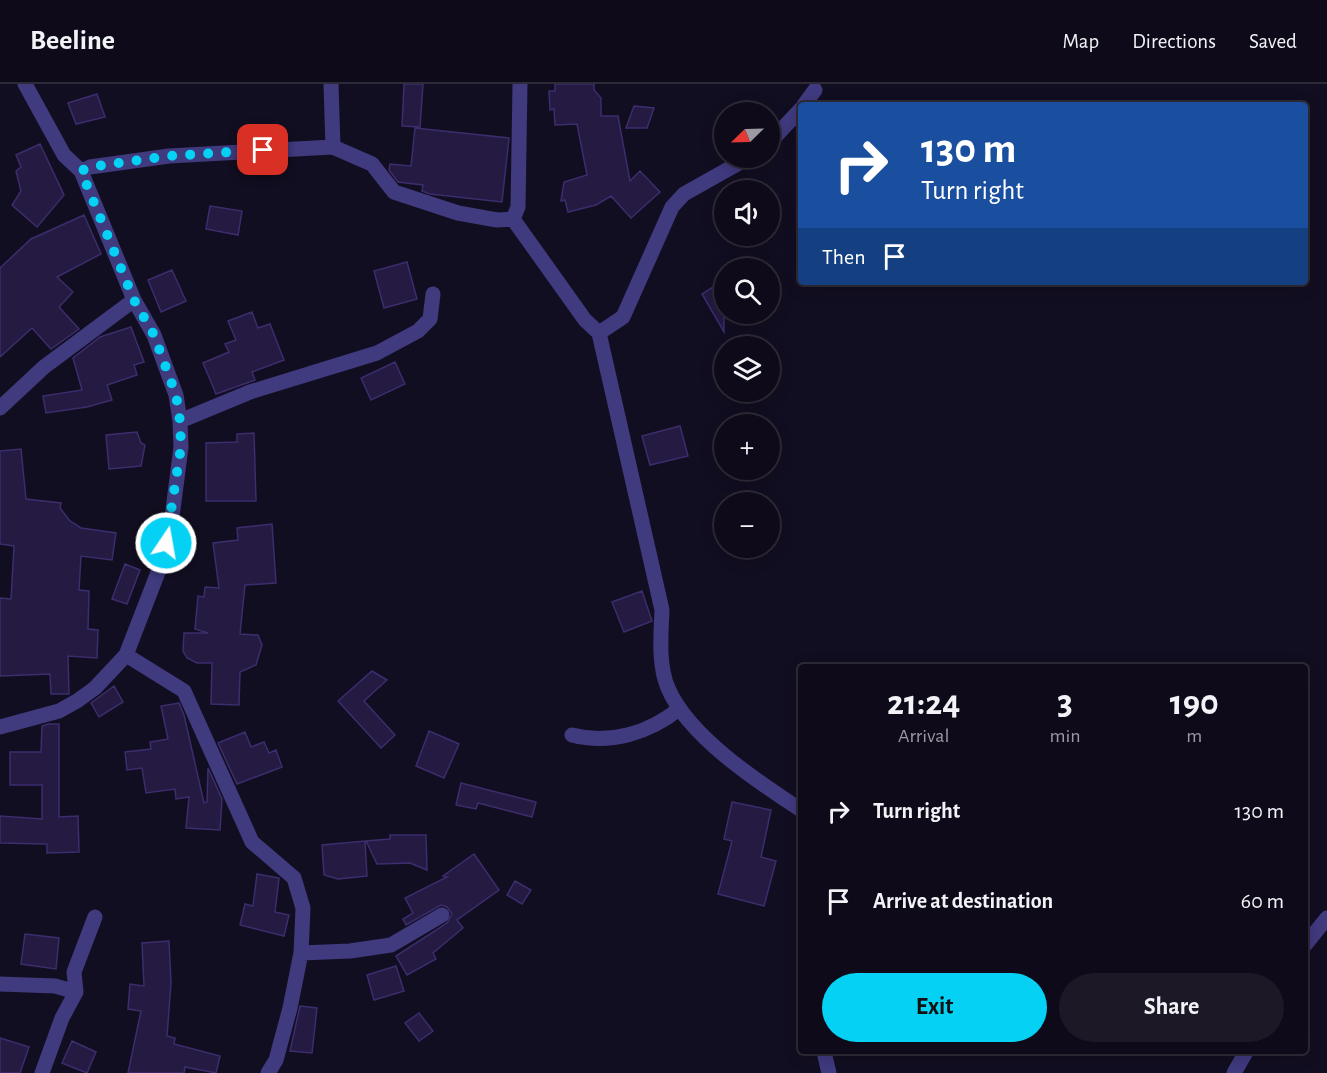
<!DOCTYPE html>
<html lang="en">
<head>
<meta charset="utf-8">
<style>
  body { margin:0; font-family:"Alegreya Sans",sans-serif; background:#1c1826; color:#f1f3f6; height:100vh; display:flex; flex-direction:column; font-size:22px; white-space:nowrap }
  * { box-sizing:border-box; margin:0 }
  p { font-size:20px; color:#9b9aa2 }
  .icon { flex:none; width:33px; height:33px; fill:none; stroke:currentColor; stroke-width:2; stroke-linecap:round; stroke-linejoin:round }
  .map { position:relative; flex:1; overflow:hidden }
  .details { position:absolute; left:798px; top:580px; width:510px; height:390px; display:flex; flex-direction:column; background:#0e0a19; border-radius:6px; box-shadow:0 3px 15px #0003,0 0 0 2px #2e2b38 }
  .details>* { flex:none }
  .guide { position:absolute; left:798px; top:18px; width:510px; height:183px; border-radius:6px; box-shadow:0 3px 15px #0003,0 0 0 2px #2e2b38; background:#1a4fa0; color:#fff; overflow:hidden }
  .needle { width:39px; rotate:247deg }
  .tools { position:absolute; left:714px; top:18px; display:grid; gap:12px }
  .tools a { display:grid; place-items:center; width:66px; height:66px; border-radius:50%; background:#0e0a19; box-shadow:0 3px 15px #0003,0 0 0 2px #2e2b38; font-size:30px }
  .pin { position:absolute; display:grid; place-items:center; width:51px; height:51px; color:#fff; margin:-26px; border-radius:12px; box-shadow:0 3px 9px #0006 }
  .me { position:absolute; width:66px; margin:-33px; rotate:12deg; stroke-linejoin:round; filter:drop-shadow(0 0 4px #0008) }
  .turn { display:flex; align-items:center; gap:21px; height:126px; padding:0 24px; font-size:27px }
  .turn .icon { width:78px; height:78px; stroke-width:2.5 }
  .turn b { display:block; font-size:42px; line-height:51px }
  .then { display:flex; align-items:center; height:57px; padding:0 24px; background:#0003; gap:12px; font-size:22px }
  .eta { display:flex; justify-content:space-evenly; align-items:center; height:102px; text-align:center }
  .eta b { font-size:36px; font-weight:600; line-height:42px }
  .cta { display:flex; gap:12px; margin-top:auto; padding:12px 24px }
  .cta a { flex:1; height:69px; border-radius:36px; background:#05d1f4; color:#111; font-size:24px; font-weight:600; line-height:69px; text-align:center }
  .cta a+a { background:#1c1826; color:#f1f3f6 }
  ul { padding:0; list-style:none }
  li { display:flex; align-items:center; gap:18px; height:90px; padding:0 24px }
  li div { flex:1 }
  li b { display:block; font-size:22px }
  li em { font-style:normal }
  header { display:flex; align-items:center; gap:36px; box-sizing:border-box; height:84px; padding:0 30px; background:#0e0a19; border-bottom:2px solid #2e2b38 }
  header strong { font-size:28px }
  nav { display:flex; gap:33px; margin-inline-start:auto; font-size:21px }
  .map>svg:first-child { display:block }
</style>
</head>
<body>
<header>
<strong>Beeline</strong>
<nav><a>Map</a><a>Directions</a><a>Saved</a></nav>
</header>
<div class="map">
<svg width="1327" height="989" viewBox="0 0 1327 989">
  <rect width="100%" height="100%" fill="#120e21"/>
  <path fill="#241a42" stroke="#3c2d6d" stroke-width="1.5" d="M404,0h19l-3,43 -18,-1z
    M555,0h39v6l7,8v18h17l12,65 10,-10 20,21 -29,26 -20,-22 -15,9 -28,7 -3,-12 -4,1 3,-19 23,-7 -10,-51 -22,1 -1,-16 -4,1 -1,-19h6z
    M97,10l8,23 -29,7 -8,-21z
    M634,22l20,2 -7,20h-21z
    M415,44l94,10 -7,64 -72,-8 -8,-3 1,-6 -25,-3 -9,-12 1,-6 21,2z
    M40,60l24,51 -27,32 -25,-22 9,-14 -5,-20 5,-4 -5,-12z
    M210,122l32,5 -4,24 -32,-6z
    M84,131l17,39 -44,23 16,15 -14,15 20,22 -28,20 -19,-21 -32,29v-89l31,-29z
    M407,178l10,37 -33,9 -10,-37z
    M172,186l14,31 -25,11 -13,-32z
    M724,196v52l-22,-38z
    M252,228l6,16 12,-4 14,36 -32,12 3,8 -39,14 -13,-31 26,-11 -4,-8 11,-4 -8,-19z
    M131,243l13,35 -10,3 3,10 -30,10 5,15 -25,7 -41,6 -3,-17 39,-6 -9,-32 27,-21z
    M395,278l10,22 -34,16 -10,-22z
    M680,342l8,30 -38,9 -8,-29z
    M137,348l4,11 4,2 -4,21 -32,3 -3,-34z
    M254,349l2,68h-50v-58l31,-1v-8z
    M21,365l5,50 35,4 -1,5 10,13 11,7 35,5 -4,27 -31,-4 -2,34 10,1 -1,38 10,1 -1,28 -29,-2 1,38h-18l-1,-20 -50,2v-78l11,1 3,-53 -14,-2v-93z
    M272,440l4,59 -31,2 -5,49 18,1 4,10 -6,20 -16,7 -1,33 -28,-1 1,-41h-15l-10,-5 -4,-7 1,-18h24l-13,-4 3,-33 6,1 1,-10 14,1 -6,-45 25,-3 -1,-12z
    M125,480l15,6 -13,34 -15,-5z
    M642,507l10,30 -28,11 -12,-30z
    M372,587l15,9 -23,21 31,34 -14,13 -43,-47z
    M114,602l9,16 -24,15 -8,-14z
    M179,619l5,12 20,88 3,-1 1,-34 14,31 -2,31 -34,-2 3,-31 -13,2 -1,-10 -29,4 -4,-25 -15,2 -2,-18 26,-3 -1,-7 18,-3 -7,-33z
    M48,640h11v93l19,-1 1,36 -32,1v-9l-47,-1v-27l42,3v-34h-32v-33h31l1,-26z
    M429,647l30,13 -15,34 -28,-12z
    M245,648l6,15 13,-5 5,11 7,-3 6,17 -45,17 -19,-41z
    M461,699l75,19 -4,15 -54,-14 -2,6 -20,-4z
    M732,718l39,8 -10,47 15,4 -12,45 -46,-12 14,-53 -8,-2z
    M390,751h36l1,35 -17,-7 -33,1 -11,-23 24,-2z
    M365,757l2,35 -29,3 -14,-4 -2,-30z
    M474,770l25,36 -42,30 6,8 -30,25 3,6 -29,16 -11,-19 51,-33 5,-9 -5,-7 -6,-2 -35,20 -3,-6 10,-6 -8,-15 42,-21 -4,-1z
    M257,790l22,4 -4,34 14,3 -5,21 -44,-11 5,-21 8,2z
    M515,797l16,9 -9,14 -15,-9z
    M25,850l34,4 -3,31 -35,-5z
    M169,857l2,42 -4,53 8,2 -1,6 46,12 -4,17 -31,-6 -1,6h-56l13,-62 -13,-2 2,-25 14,2 -2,-43z
    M396,882l8,25 -30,9 -7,-25z
    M300,922l17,2 -5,45 -22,-2z
    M419,929l14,18 -14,10 -14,-18z
    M0,954l29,9 -9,26h-20z
    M72,957l24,11 -9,21 -25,-10z"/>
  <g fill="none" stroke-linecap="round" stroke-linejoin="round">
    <path stroke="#403a7f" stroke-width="15" d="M331,0l2,63
      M804,21l11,-15
      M770,58l31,-33
      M81,87l9,-4 79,-11 164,-9 39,17 22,28 64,21 39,7 16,-1
      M513,135l72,101 14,13 63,277c-1,24 -4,55 6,78 20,48 90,94 133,122
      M513,135l5,-12 2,-123
      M599,249l24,-16 49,-110 12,-13 64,-36
      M0,324l44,-41 90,-67
      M180,337l70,-29 127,-39 41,-22 12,-12 3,-25
      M126,571l58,36 68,151 42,36 9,30 -2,45 -11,55 -14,52 -8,13
      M0,643l59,-16 18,-10 18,-13 31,-33 36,-93 9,-37 10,-78 -1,-26 -4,-26 -22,-60 -20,-35 -53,-129 -17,-16 -39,-71
      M572,651c38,10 77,-2 107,-26
      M1305,861l22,-27
      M301,869l49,-2 41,-6 51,-30
      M0,900l55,2 21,6 -14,26 -20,55
      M76,908l-2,-20 21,-55
      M824,968l5,21
      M1234,989l12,-21"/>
  </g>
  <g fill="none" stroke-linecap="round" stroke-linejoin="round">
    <path stroke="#05d1f4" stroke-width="10" stroke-dasharray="0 18" d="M166,459l15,-96 -1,-26 -4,-26 -22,-60 -20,-35 -53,-129 9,-4 79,-11 94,-6"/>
  </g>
</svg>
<div class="tools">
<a><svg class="needle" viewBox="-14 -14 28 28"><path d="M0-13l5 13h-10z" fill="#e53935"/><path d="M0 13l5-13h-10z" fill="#9b9aa2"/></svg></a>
<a><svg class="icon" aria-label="sound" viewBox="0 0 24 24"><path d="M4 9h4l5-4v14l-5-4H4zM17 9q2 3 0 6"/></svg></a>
<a><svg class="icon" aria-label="search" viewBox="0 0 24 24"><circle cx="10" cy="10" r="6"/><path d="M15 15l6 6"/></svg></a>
<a><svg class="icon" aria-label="layers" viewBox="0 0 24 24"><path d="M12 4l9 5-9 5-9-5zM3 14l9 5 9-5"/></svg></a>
<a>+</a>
<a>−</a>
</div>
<div class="pin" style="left:263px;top:66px;background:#d93025"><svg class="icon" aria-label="arrive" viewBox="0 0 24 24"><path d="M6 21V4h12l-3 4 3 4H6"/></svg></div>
<svg class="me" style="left:166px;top:459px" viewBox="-20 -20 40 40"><circle r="17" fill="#05d1f4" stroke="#fff" stroke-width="3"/><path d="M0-11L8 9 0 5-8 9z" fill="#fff"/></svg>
<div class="guide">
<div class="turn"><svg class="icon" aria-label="right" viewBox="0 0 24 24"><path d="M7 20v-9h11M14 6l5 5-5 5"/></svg><div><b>130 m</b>Turn right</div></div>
<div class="then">Then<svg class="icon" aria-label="arrive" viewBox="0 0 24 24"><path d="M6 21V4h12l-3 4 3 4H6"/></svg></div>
</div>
<section class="details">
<div class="eta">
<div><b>21:24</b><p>Arrival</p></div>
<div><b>3</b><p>min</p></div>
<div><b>190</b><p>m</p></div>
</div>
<ul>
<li><svg class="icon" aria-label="right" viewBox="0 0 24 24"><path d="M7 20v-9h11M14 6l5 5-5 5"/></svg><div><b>Turn right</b></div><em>130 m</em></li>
<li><svg class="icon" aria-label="arrive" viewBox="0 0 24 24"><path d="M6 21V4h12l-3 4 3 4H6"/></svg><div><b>Arrive at destination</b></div><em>60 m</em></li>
</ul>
<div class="cta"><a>Exit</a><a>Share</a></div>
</section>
</div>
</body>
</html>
